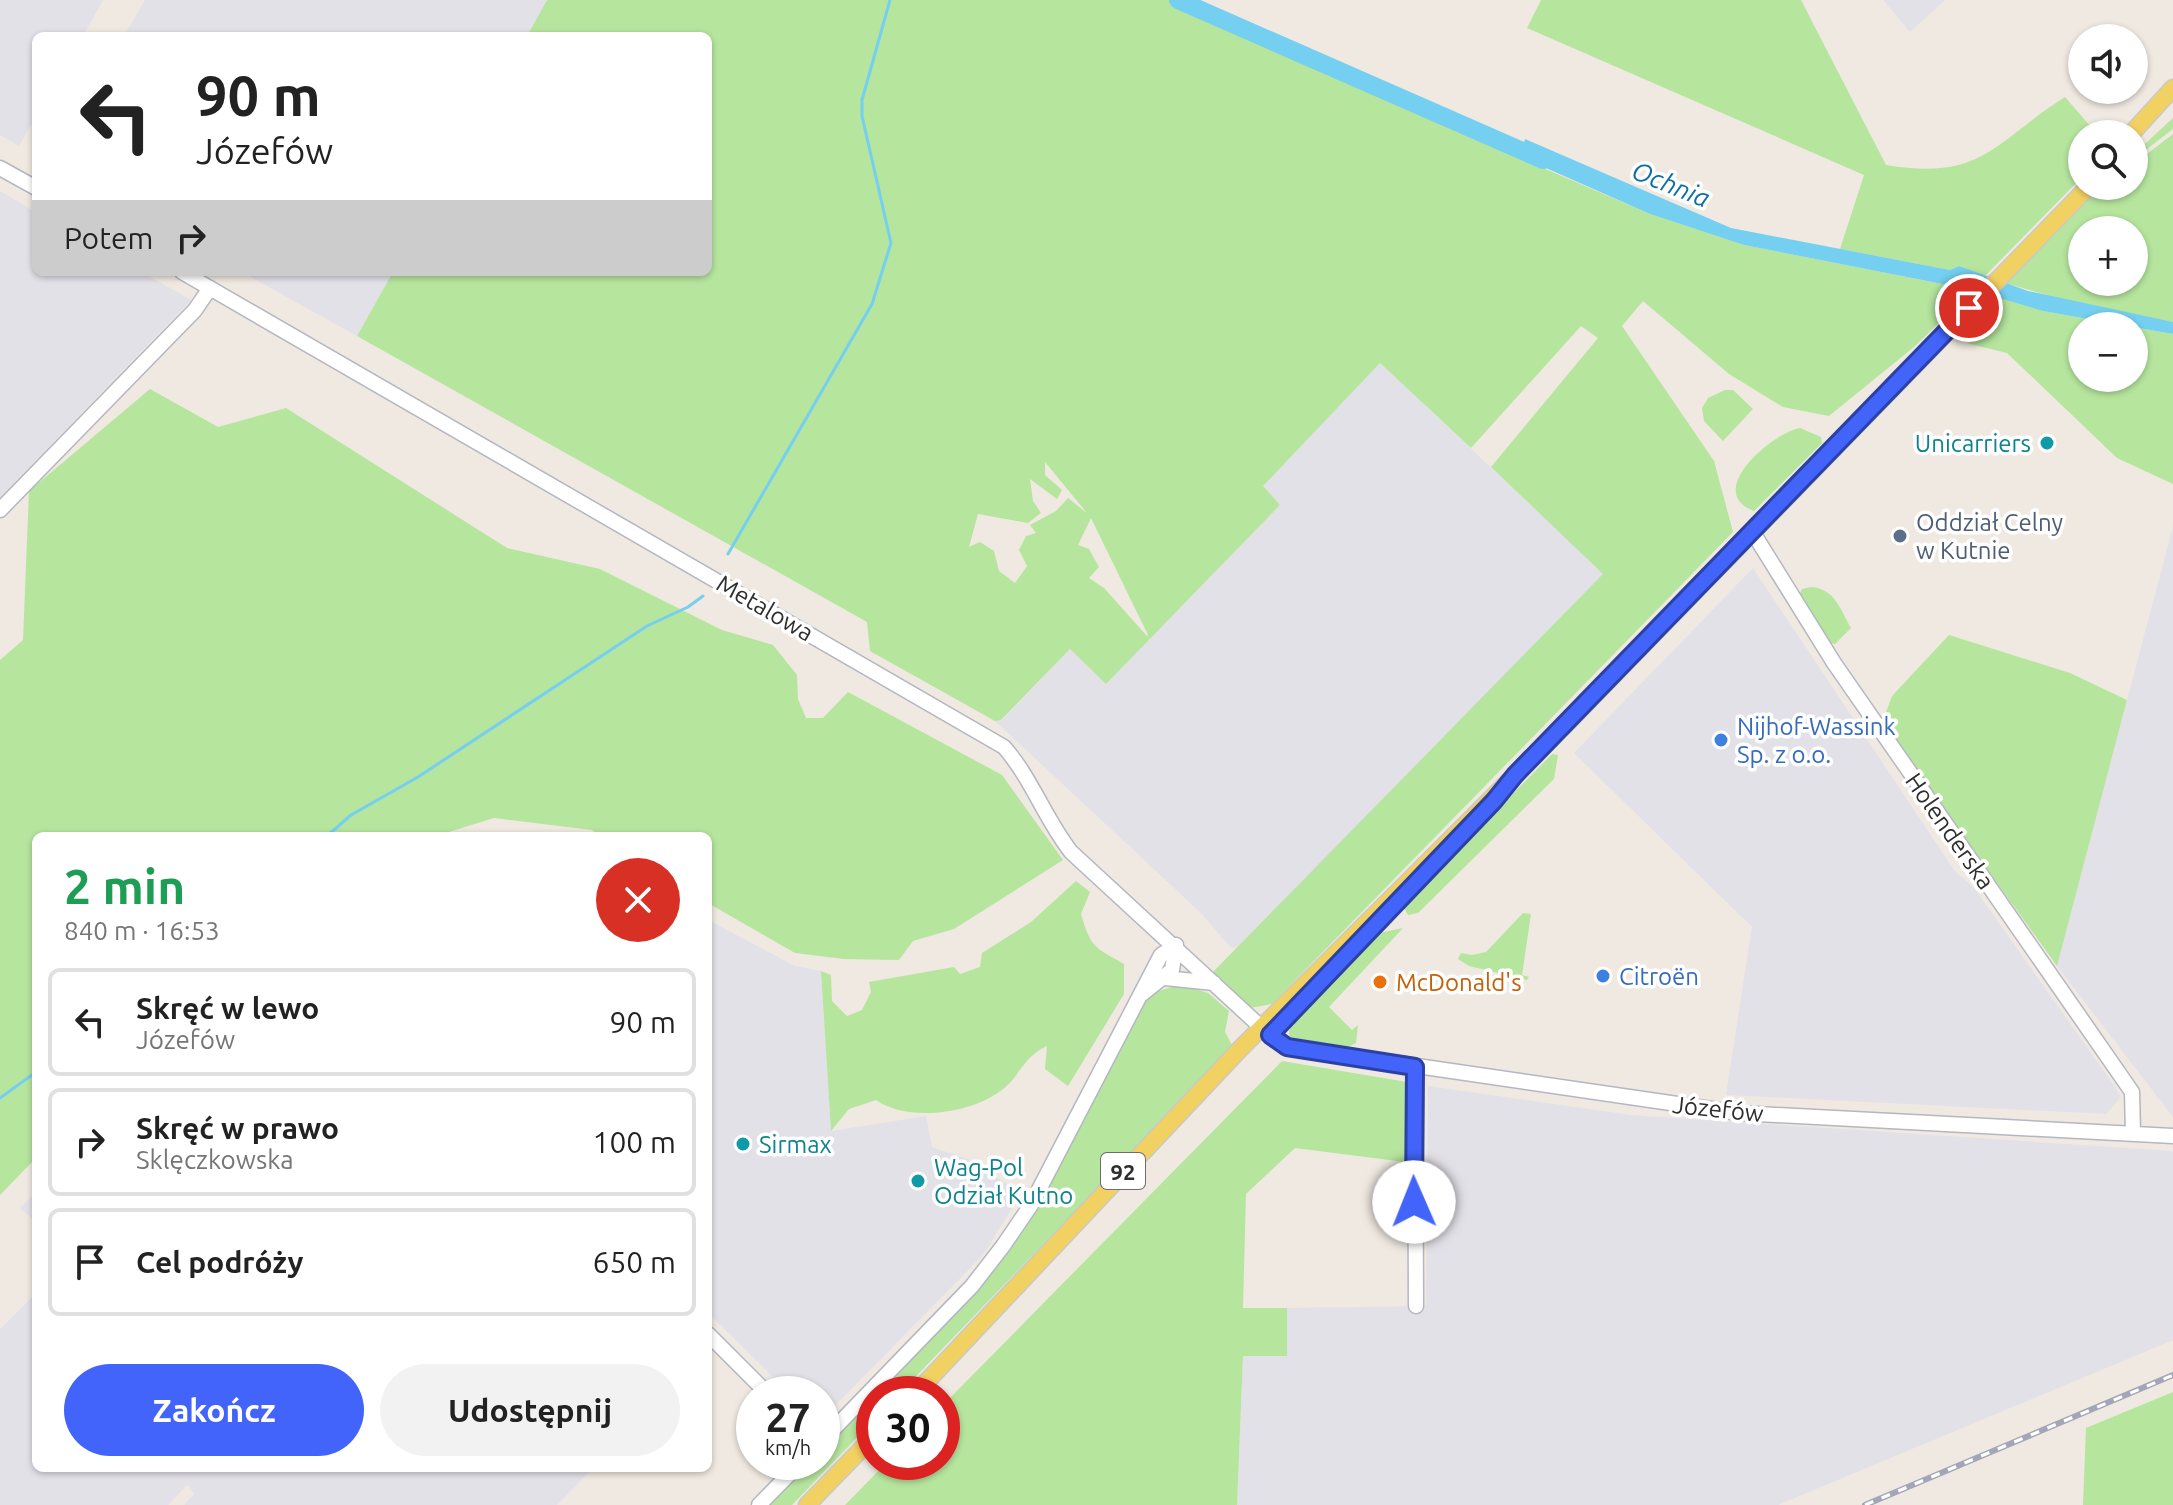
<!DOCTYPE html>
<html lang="pl">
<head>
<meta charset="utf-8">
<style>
  body { margin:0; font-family:Ubuntu,sans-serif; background:#f2f2f2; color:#222; height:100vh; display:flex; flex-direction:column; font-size:30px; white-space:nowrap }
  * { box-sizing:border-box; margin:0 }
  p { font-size:26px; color:#767676 }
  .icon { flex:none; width:44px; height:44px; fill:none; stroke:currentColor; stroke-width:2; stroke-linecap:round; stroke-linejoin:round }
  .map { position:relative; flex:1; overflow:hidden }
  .side { position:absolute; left:32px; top:832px; width:680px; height:640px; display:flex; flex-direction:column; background:#fff; border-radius:12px; box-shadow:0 2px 6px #0004 }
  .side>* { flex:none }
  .banner { position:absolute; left:32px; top:32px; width:680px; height:244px; border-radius:12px; box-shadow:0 2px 6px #0004; background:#fff; color:#222; overflow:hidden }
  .tools { position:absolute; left:2068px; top:24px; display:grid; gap:16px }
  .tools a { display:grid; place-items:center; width:80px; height:80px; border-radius:50%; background:#fff; box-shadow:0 2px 6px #0004; font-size:40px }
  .speed { position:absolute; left:736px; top:1376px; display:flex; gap:16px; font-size:40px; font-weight:700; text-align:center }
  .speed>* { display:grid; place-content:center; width:104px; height:104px; border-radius:50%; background:#fff; box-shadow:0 2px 6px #0004; line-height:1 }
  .speed small { font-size:20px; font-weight:400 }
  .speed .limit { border:12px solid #d22; background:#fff; color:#111 }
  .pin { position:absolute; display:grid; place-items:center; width:68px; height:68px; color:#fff; margin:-34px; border:4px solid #fff; border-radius:50%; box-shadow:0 2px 8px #0007 }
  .me { position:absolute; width:88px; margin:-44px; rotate:359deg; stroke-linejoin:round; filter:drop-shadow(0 0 6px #0008) }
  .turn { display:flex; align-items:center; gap:28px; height:168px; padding:0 32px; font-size:36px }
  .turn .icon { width:104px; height:104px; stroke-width:2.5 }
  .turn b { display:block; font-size:56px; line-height:68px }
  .then { display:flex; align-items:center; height:76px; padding:0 32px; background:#0003; gap:16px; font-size:30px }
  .round { display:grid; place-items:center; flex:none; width:84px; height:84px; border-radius:42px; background:#f2f2f2 }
  .overview { display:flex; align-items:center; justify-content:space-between; height:136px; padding:0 32px }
  h1 { font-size:48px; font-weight:600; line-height:60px; color:#1e9e55 }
  .action { display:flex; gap:16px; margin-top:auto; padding:16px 32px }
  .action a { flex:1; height:92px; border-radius:48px; background:#4264fb; color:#fff; font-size:32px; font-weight:600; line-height:92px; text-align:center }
  .action a+a { background:#f2f2f2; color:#222 }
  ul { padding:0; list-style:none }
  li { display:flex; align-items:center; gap:24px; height:108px; margin:0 16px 12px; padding:0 16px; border:4px solid #e0e0e0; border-radius:12px }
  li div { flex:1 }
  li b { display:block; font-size:30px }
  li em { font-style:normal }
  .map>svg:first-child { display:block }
</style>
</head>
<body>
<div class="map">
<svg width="2173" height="1505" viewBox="0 0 2173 1505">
  <rect width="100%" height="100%" fill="#efe9e1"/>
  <path fill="#e3e1e8" d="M0,0h103l-20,36h-47v81l-17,29 -19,-11z
    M145,0h402l-20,36h-403z
    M1883,0h62l-35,32z
    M0,191l36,21v60h106l49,28 -191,197z
    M242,272h151l-36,64z
    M1380,363l224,211 -365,374 -9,-1 -29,-34 -206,-192 7,-1 68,-71 36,34 174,-178 -18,-19z
    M2173,526v591l-116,-151z
    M1753,568l201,302 20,18 139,196 8,13 -15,17 -380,-19 26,-168 -178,-174z
    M708,920l87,46 26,5 10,160 95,-15 6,31 36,12 53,34 -37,61 -162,165v-25h-32l-82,-81z
    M1428,1086l203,29 542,36v189l-395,165h-541l6,-149h44v-48l139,-2z
    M36,1192v30l-16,-14z
    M36,1293v175h557l-36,37h-373l10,-11 -6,-10 -20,21h-168v-176z"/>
  <path fill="#b6e59e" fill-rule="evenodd" d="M547,0h622l103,49 117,48 45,24 216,93 94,31 229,45 -59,57 -85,69 -46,-9 -54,-33 -86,-73 -21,25 92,135 19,71 -461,472 -22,4 -38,-35 391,-399 -112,-107 107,-129 -17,-12 -110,122 -91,-85 -117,123 17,19 -174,179 -36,-35 -69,71 -6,1 -125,-70 -3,-29 -510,-286 36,-64h315v-236h-181zM1045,462l42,51 -19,-15 -12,13 -26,14 6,8 -10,3 -7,14 8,16 -12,17 -16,-12 -5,-20 -14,-9 -11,5 9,-33 50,9 13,-10 -8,-12 -3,-22 27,20 5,-9 -17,-15zM1091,518l57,117 -1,1 -43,-48 -15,-10 10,-11 -10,-18 -11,-4z
    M1541,0h260l85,165c96,16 107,-22 179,-68l32,37h-15v43l-97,99 -26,-10 -9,4 -110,-21 24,-74 -337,-147z
    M2173,118v11l-39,30v-5z
    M2173,134v188l-105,-21 -63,-18 95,-97h34v-22zM2082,230h52v52h-52z
    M2001,297l42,14 130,23v150l-56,-26 -110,-105 -37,-9 -11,-7zM2082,326h52v52h-52z
    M150,389l68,38 68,-19 221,140 93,21 122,61 51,15 24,30 1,24 8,19h17l25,-26 154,83 61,85 -109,69 -41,12 -14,19 -55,-1 -49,-6 -87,-50v-67h-107l-9,-6 -98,-12 -58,18h-400v322l-36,37v-535l23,-20 6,-149z
    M1725,390h8l20,19 -30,32 -19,-20 -2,-13 6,-10z
    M1800,428l21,9 1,6 -68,68c-51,-19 18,-78 46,-83z
    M1811,587c24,2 29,22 40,41l-16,16 -9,-2 -27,-47 3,-6z
    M1949,635l121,38 57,27 -70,266 -175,-243 10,-27z
    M1552,754l6,1 -4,24 -136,134 -10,2 -5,-9z
    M1076,881l14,11 -9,22c10,34 13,33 43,50v30l-56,92 -23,-17 2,-23c-26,12 -26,31 -48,46 -30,22 -92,30 -123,8l-27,9 -18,22 -10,-160 10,4 1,26 15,15 15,-6 9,-18 -2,-10 85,-15 6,7 20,-7 2,-14 49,-31z
    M1523,913l8,1 -9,61 7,2 -2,3 -58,-14 -11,-7 3,-6 11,2 14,-3z
    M1403,928l-74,79 23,23 6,-5 -2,18 -12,6 -49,-5c-11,-11 -5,-18 4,-29l80,-82z
    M1180,984l28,9 21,18 -4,21 8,15 -334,347h-25v26l-82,85h-29l43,-43h16v-17l153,-157 163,-276 15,-19z
    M1282,1061l125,21 -2,80 -110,-14 -49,46 -3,114h44v48h-44l-6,149h-392l42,-43h55v-56z
    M2173,1392v113h-90l3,-77z"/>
  <path fill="#75cff0" d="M1525,139l206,89 219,42 9,-4 69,25 145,31v12l-130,-23 -70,-21 -229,-45 -94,-31 -129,-57z"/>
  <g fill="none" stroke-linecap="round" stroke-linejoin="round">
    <path stroke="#75cff0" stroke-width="3" d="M728,554l144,-250 19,-61 -29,-127v-16l28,-100
      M327,836l24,-21 67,-38 229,-151 41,-19 15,-11
      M0,1098l36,-26"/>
    <path stroke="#75cff0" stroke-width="18" d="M1178,0l365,160"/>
    <defs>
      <path id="minor" d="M0,168l36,20
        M182,272l822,475c28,32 41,72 67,105l191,176 25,19 452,66 434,23
        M0,510l195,-200 15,-22
        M1752,531l82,132 298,429 1,41
        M1165,978l49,5
        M1142,994l30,-24 4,-25
        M1415,1067l1,239
        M708,1334l60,60
        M822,1441l150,-155 31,-40 28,-41 130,-250 15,-10
        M759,1505l42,-43"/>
      <path id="major" d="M2131,134l42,-46
        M915,1394l326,-346 324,-323 524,-539
        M807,1505l67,-69"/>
    </defs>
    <use href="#minor" stroke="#b4b7c1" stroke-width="17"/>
    <use href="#major" stroke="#c9c9c9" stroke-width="19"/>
    <use href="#minor" stroke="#fff" stroke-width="14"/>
    <use href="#major" stroke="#f2d163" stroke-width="16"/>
    <defs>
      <path id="rail" d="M1865,1505l308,-130"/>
    </defs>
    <use href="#rail" stroke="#a3a6b8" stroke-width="6"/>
    <use href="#rail" stroke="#fff" stroke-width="3" stroke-dasharray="9" stroke-linecap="butt"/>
  </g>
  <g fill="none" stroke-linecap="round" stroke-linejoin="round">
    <defs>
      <path id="route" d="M1414,1202l1,-135 -128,-20 -17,-12 224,-234 21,-26 454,-467"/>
    </defs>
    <use href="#route" stroke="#2b41a3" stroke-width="20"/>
    <use href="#route" stroke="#4264fb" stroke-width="14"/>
  </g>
  <g fill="#0f9aa8" stroke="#fff" stroke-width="3">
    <circle cx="2047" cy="443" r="8"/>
    <circle cx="743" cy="1144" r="8"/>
    <circle cx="918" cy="1181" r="8"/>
  </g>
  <circle fill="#5c6f8a" stroke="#fff" stroke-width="3" cx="1900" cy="536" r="8"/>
  <g fill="#3f7fe0" stroke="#fff" stroke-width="3">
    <circle cx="1721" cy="740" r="8"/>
    <circle cx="1603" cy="976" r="8"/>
  </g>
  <circle fill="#e8710a" stroke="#fff" stroke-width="3" cx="1380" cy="982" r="8"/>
  <g text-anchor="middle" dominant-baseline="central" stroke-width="7" stroke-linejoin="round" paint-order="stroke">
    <rect fill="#fff" stroke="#6d6d6d" stroke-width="2" x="1101" y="1153" width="44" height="36" rx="6"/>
    <g font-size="22" font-weight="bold" fill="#2e2e2e">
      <text x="1123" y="1171">92</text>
    </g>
    <g font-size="24" fill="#0d838f" stroke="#fff" text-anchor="start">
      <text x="2031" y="443" text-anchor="end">Unicarriers</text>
      <text x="759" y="1144">Sirmax</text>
      <text x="934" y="1167">Wag-Pol<tspan x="934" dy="28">Odział Kutno</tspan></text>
    </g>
    <g font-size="24" fill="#4e5e75" stroke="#fff" text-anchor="start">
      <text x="1916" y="522">Oddział Celny<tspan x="1916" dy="28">w Kutnie</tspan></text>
    </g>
    <g font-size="24" fill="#2e2e2e" stroke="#fff">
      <text transform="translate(765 608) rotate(30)">Metalowa</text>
      <text transform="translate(1950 831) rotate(55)">Holenderska</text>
      <text transform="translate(1718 1109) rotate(6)">Józefów</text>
    </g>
    <g font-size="24" fill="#366cbe" stroke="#fff" text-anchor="start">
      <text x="1737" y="726">Nijhof-Wassink<tspan x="1737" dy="28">Sp. z o.o.</tspan></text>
      <text x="1619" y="976">Citroën</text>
    </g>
    <g font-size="24" fill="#c56008" stroke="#fff" text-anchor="start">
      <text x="1396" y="982">McDonald's</text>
    </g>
    <g font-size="26" font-style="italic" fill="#0d6fa3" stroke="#fff">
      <text transform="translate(1671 184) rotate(22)">Ochnia</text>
    </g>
  </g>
</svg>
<div class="tools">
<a><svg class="icon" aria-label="sound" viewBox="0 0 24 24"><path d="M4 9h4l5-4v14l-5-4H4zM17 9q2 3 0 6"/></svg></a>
<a><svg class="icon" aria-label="search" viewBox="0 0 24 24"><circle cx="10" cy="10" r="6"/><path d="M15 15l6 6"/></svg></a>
<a>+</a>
<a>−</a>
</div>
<div class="speed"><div>27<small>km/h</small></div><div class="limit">30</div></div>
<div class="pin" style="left:1969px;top:308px;background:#d93025"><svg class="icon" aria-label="arrive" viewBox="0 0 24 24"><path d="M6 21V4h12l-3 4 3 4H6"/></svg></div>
<svg class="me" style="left:1414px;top:1202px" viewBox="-20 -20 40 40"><circle r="19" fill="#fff"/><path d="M0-13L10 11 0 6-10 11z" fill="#4264fb"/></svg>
<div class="banner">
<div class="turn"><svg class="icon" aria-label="left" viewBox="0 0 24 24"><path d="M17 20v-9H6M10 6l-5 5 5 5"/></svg><div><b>90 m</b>Józefów</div></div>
<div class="then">Potem<svg class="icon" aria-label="right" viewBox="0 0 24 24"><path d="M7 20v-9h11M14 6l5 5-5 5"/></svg></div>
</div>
<section class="side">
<div class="overview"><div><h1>2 min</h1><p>840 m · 16:53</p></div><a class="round" style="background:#d93025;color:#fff"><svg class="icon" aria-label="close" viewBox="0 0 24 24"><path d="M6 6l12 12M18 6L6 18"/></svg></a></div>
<ul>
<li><svg class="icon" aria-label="left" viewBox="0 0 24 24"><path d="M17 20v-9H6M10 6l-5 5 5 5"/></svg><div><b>Skręć w lewo</b><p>Józefów</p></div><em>90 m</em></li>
<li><svg class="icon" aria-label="right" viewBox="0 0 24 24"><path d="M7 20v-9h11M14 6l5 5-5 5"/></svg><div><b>Skręć w prawo</b><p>Sklęczkowska</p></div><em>100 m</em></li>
<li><svg class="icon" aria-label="arrive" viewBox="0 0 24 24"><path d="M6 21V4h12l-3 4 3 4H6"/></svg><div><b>Cel podróży</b></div><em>650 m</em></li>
</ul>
<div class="action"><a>Zakończ</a><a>Udostępnij</a></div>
</section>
</div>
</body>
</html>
